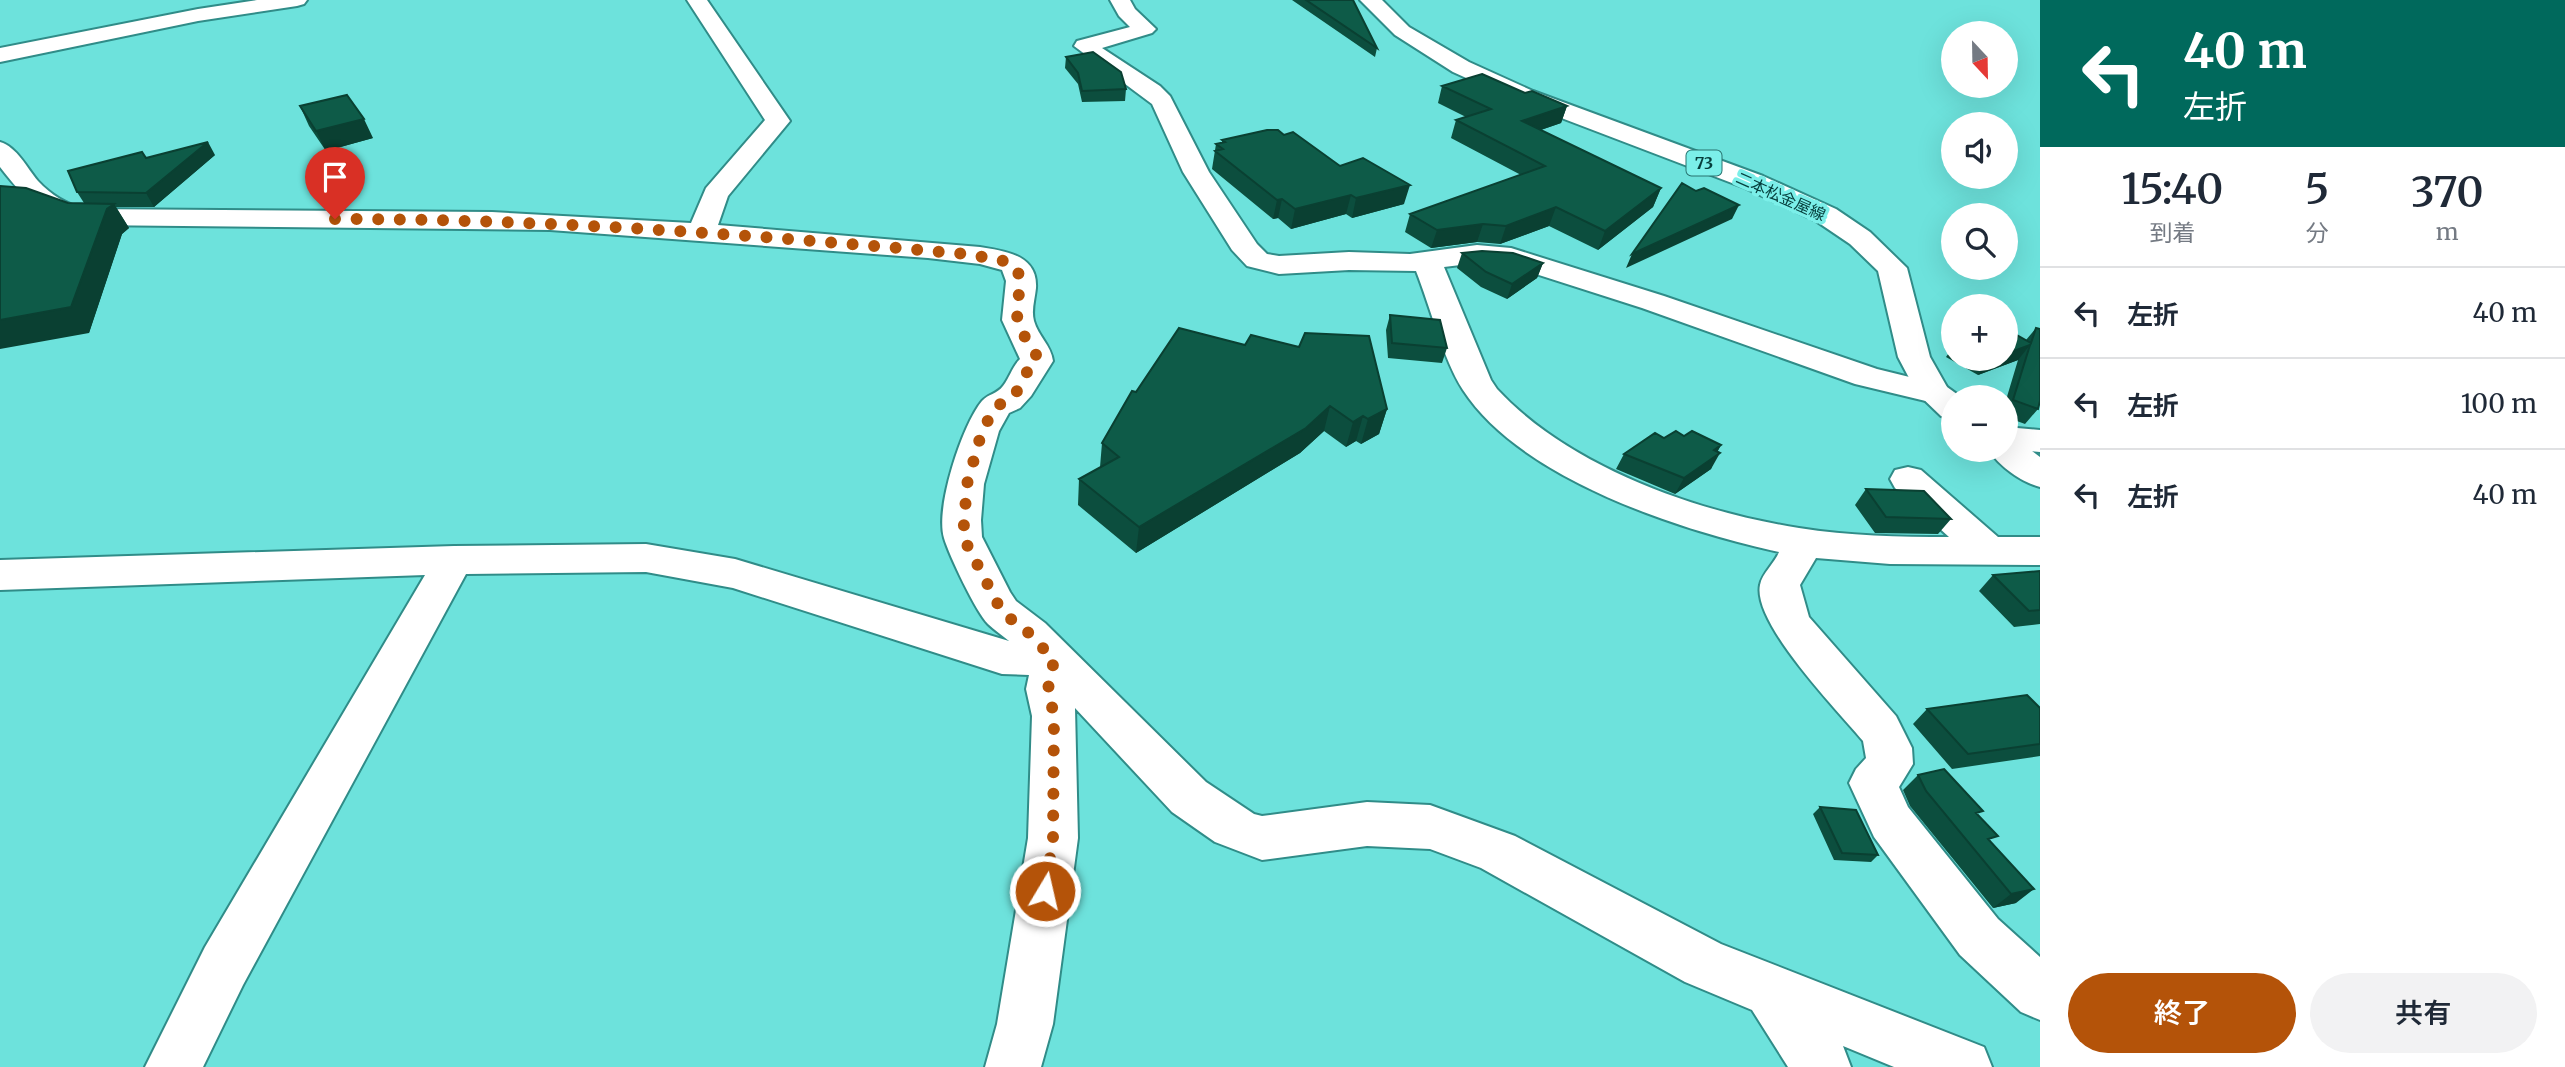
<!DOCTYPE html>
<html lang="ja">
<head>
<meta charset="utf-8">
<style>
  body { margin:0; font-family:Merriweather,"Noto Sans JP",serif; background:#f2f2f3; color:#1f2937; height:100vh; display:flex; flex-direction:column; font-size:26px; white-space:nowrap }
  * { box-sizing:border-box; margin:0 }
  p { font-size:23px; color:#747a83 }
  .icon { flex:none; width:38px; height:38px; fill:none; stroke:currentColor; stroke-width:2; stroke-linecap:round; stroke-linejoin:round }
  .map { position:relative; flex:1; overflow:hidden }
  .sheet { display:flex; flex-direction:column; background:#fff; width:525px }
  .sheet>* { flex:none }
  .guide { background:#00695c; color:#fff; overflow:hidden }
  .needle { width:46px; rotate:158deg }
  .controls { position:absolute; left:1941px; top:21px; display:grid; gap:14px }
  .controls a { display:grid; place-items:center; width:77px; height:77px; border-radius:50%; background:#fff; box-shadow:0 7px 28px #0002; font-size:35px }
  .pin { position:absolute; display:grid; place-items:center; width:60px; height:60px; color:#fff; margin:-72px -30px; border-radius:50% 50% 50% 0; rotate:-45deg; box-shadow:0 0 7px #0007 }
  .pin .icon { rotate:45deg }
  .me { position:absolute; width:77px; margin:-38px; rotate:9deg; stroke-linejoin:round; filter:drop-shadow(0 0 5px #0008) }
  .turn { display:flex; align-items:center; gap:24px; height:147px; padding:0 28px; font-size:32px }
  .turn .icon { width:91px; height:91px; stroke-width:2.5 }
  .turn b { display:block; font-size:49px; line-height:60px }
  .eta { display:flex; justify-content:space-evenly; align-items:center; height:119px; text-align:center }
  .eta b { font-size:42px; font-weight:600; line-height:49px }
  .button { display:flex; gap:14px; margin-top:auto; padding:14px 28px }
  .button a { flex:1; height:80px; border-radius:42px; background:#b45309; color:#fff; font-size:28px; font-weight:600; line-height:80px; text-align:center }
  .button a+a { background:#f2f2f3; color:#1f2937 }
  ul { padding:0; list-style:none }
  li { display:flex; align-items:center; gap:21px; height:91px; padding:0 28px; border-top:2px solid #e0e1e3 }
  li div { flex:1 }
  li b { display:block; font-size:26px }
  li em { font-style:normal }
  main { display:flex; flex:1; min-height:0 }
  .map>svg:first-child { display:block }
</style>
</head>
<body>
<main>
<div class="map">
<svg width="2040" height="1067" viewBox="0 0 2040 1067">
  <rect width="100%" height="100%" fill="#6de2dc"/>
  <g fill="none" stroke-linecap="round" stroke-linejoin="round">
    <defs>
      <path id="minor" d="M257,0h50l-3,4 -7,2 -99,15 -198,41v-14l198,-39z
        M687,0h20l83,121 -62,75 -10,29 262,22c25,4 58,8 56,41 -1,11 -5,22 -2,33 4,15 17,24 19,40l-22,35 -11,12 -11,5 -10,18 -15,53 -3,36 1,17 28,55 6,9 29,22 161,159 48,32 8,2 105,-14 63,3 85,31 206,108 263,103 8,20h-98l-51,-21 8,21h-63l-36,-57 -67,-28 -204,-114 -51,-19 -63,-3 -105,14 -47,-18 -43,-30 -97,-104 3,130 -25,186 -12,43h-56l12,-43 31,-186 4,-122 -6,-27 3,-14 -27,-1 -269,-86 -87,-16 -180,2 -223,411 -40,82h-58l60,-120 220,-372 -425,15v-30l454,-14 192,-2 89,15 274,82c-7,-6 -15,-11 -21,-17 -12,-12 -39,-69 -44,-86 -9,-30 18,-113 38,-137 6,-7 15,-7 21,-15 7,-9 9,-19 17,-27l-18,-39 4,-39 -4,-11 -22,-6 -52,-6 -378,-28 -465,-5c-44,-11 -58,-23 -85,-58v-25c17,5 27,26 38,39 13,14 28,23 47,28l407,3 199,11 15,-35 59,-68z
        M1110,0h20l5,9 21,20 -4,4 -50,15 58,38 10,10 39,76 48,72 10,10 12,2 70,-4 61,2 67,-9 34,3 153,48 213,73 69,17 5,7 -5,7 -12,3 -79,-19 -213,-76 -134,-43 -31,-2 -33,4 47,113 6,9c72,78 200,123 302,139 50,8 100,9 150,9l-54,-49 -5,-9 5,-9 13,-3 13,3 77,67h42v28l-150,-1 -74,-6 -16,27 9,32 87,99 16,32 1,16 -14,23 9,20 90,112 42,38v63l-19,-8 -61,-57 -86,-118 -25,-54 7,-14 10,-11 -3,-17c-25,-30 -111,-118 -103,-156 2,-12 15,-22 19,-33 -100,-22 -258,-73 -316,-162 -20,-31 -33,-84 -47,-119l-67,-1 -70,4 -32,-8 -15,-16 -49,-78 -31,-68 -78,-58 3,-5 53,-14 -11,-11z
        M2006,427l34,3v22l-34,-3z"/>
      <path id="major" d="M1360,0h22l27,27 60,35 64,29 230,85 73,33 34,23 37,36 23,89 17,30 14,10h-8v22l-12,-3 -24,-23 -19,-36 -20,-86 -28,-27 -34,-23 -71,-33 -228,-87 -64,-29 -58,-37z
        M2006,437l13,4 21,16v30c-19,-5 -41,-21 -51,-37h17z"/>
    </defs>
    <use href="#minor" stroke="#308c88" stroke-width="4"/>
    <use href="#major" stroke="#308c88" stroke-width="4"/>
    <use href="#minor" fill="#fff" fill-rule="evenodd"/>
    <use href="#major" fill="#fff" fill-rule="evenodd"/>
  </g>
  <path fill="#0c4e3e" d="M1292,0h61l24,48 -2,9z
    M1066,57l60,32 -1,12 -43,1 -4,-18 -13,-16z
    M1442,86l83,7 42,13 -6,17 -20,7 120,58 -8,19 -55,43 -49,-24 -49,18 -23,-2 -46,6 -26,-16 5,-18 111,-39 -70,-37 5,-18 10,-3 -28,-14z
    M300,106l73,32 -47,13 -17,-25z
    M1284,135l56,31 64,38 -52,14 -6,-4 -55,15 -13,-11 -5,1 -61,-50 4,-25 6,-1v-3z
    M215,155l-61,52h-38l13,21 -7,6 -33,99 -21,-130h16l-7,-11 69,-34z
    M1462,253l81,10 -6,15 -30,21 -26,-12 -24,-19z
    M1390,315l57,33 -5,15 -54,-5 -2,-28z
    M2036,328l2,81 -13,15 -19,-7v-17l12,-40 -40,15 -32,-18 7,-10v12h53l20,-19z
    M1132,391l255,18 -8,25 -18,10 -5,-3 -10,6 -22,-16 -24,22 -164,100 -58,-48 1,-26 21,-12 2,-24z
    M1684,436l37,9 -4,7 -6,17 -36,25 -59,-25 8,-15z
    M1866,489l85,30 -13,15 -63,-1 -20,-28z
    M2040,571v53l-26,3 -35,-36 14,-16z
    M2040,708v48l-88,13 -39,-45 14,-15z
    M1918,775l60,41 13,26 25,61 -23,5 -83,-102 -7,-16z
    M1820,807l58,48 -7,7 -37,-2 -21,-46z"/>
  <path fill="#0a4032" d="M1567,106l-6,17 -44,15 5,-17z
    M364,119l9,19 -47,13 -10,-20z
    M208,142l7,13 -61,52 -8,-14z
    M1410,185l-6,19 -52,14 4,-20z
    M1661,188l-8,19 -55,43 7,-19z
    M1351,195l-5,19 -55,15 4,-20z
    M1282,199l-4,19 -5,1 4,-19z
    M114,204l15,24 -7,6 -33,99 -89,16v-29l107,-111z
    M1739,205l-7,14 -106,49 6,-14z
    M1556,207l-7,19 -49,18 6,-18z
    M1483,224l-6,18 -46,6 6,-18z
    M1543,263l-6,15 -30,21 5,-15z
    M2030,345l-12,15 -40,15 11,-15 4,-1h13v-5z
    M1330,406l-6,25 -24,22 -164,100 3,-26z
    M1387,409l-8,25 -18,10 7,-25z
    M1363,416l-7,25 -10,6 7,-25z
    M1721,445l-7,13 6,-5 -9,16 -36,25 9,-16z
    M2034,889l-18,14 -23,5 18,-14z"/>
  <path fill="#0e5b48" stroke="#0a4032" stroke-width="2" d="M1306,0h47l24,48z
    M1093,52l28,20 5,17 -44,2 -4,-18 -12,-16z
    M1482,74l43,19 7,-2 35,15 -45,15 139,67 -56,43 -49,-24 -50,19 -23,-2 -46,6 -27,-16 135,-48 -89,-46 35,-11 -49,-23z
    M347,95l17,24 -48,12 -16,-25z
    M1267,130h11l6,5 9,-3 47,34 23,-8 47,27 -54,13 -5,-3 -56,14 -13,-10 -5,1 -62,-49 8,-2 -7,-5 9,-2 -3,-2z
    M208,142l-62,51 -69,-1 -9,-21 74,-19 4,6z
    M1682,183l14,8 8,-3 35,17 -107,49z
    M0,186l26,2 42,15 46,1 -7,5 -36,98 -71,13z
    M1482,251l31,2 30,10 -31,21 -26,-12 -24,-19z
    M1390,315l50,5 7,28 -55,-5z
    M1179,328l66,17 6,-10 48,12 6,-14 64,3 18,73 -19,10 -5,-3 -10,6 -23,-16 -24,22 -167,99 -60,-48 40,-22 -17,-14 30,-52 4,1z
    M2036,328l4,1v72l-2,8 -25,-9 17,-55 -24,9v-25l25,14z
    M1676,431l8,5 8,-5 29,14 -7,5 6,3 -36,25 -60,-24 31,-21 9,5z
    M1866,489l58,2 27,28 -65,-2z
    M2040,571v39l-11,1 -36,-36z
    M2027,695l13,13v36l-72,10 -41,-45z
    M1944,769l39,42 -7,2 22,23 -10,3 46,50 -23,5 -85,-103 -8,-16z
    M1820,807l36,3 22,45 -36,-2z"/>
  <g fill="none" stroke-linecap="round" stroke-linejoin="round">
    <path stroke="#b45309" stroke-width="12" stroke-dasharray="0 21.6" d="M335,219c211,0 420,16 630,35l36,6 16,8c7,22 -4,40 2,58 4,12 18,22 18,35l-9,9 -9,19 -11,12 -12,5 -14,25 -15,53 -4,53 39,75 28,22 24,26 -6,29 6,27 -1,122 -8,53"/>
  </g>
  <g text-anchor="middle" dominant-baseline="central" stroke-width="7" stroke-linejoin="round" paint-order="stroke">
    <rect fill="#7befe9" stroke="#28726f" stroke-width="2" x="1686.5" y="150.5" width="35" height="25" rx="5"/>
    <g font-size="16" font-weight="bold" fill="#053d3b">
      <text x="1704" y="163">73</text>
    </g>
    <g font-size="16" fill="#053d3b" stroke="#7befe9">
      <text transform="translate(1781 196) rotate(24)">二本松金屋線</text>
    </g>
  </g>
</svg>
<div class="controls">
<a><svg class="needle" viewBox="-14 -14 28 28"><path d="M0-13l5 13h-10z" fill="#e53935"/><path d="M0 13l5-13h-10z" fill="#747a83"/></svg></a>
<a><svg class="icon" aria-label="sound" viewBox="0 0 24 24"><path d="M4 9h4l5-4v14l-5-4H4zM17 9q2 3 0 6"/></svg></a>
<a><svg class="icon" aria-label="search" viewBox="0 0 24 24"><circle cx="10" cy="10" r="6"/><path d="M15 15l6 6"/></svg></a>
<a>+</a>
<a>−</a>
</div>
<div class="pin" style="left:335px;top:219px;background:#d93025"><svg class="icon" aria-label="arrive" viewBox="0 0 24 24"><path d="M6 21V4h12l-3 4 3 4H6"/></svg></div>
<svg class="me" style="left:1045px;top:891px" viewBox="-20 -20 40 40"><circle r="17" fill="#b45309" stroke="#fff" stroke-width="3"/><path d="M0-11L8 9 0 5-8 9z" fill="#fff"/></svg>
</div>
<section class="sheet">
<div class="guide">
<div class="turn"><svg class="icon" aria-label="left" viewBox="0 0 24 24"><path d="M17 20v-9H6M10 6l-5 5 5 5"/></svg><div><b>40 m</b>左折</div></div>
</div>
<div class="eta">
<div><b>15:40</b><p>到着</p></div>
<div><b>5</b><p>分</p></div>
<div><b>370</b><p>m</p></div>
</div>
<ul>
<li><svg class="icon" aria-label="left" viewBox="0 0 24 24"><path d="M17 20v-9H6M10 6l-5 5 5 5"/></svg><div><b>左折</b></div><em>40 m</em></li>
<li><svg class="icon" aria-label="left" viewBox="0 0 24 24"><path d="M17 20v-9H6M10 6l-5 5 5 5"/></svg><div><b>左折</b></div><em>100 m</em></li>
<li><svg class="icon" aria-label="left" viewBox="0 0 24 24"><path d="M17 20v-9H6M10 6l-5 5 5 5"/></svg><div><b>左折</b></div><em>40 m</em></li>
</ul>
<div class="button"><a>終了</a><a>共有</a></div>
</section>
</main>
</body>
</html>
